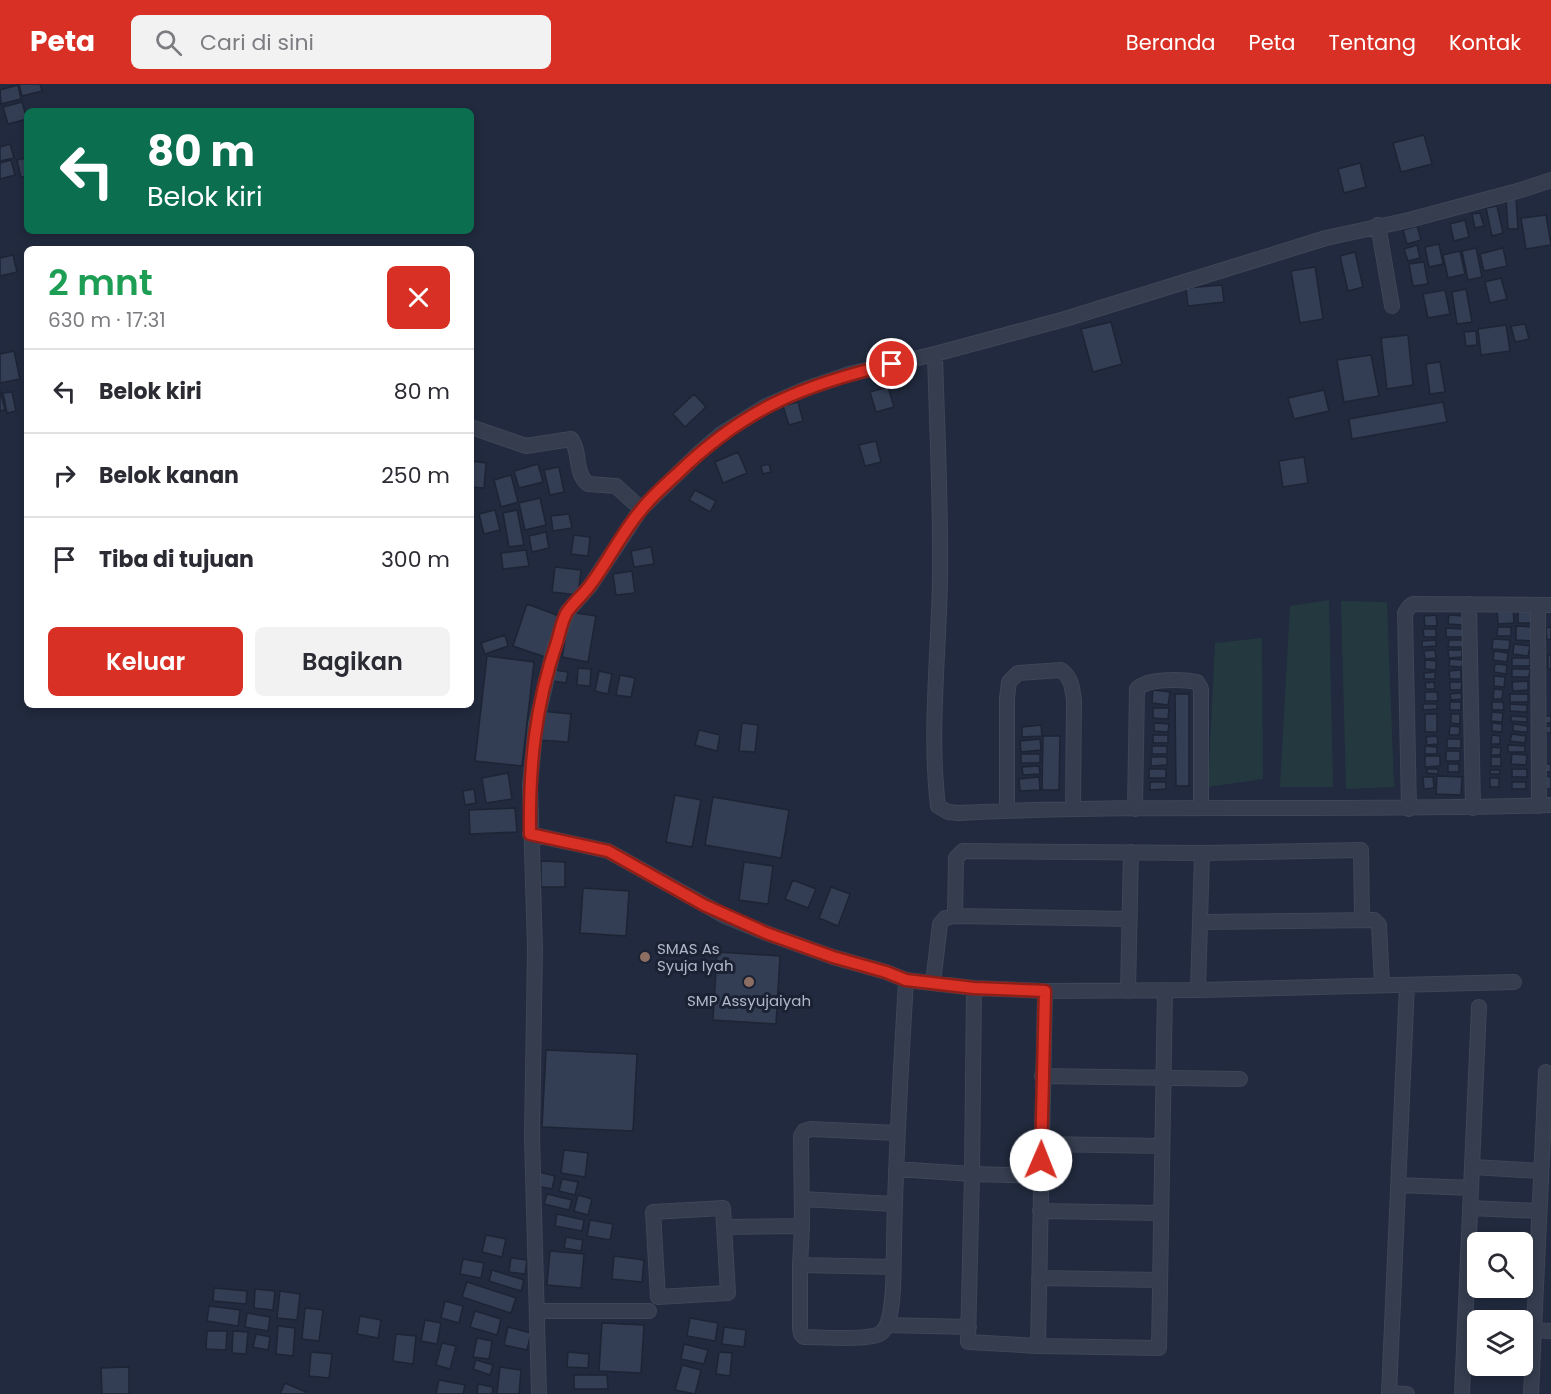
<!DOCTYPE html>
<html lang="id">
<head>
<meta charset="utf-8">
<style>
  body { margin:0; font-family:Poppins,sans-serif; background:#f2f2f3; color:#2b2b33; height:100vh; display:flex; flex-direction:column; font-size:22px; white-space:nowrap }
  * { box-sizing:border-box; margin:0 }
  p { font-size:20px; color:#7c7c81 }
  .icon { flex:none; width:33px; height:33px; fill:none; stroke:currentColor; stroke-width:2; stroke-linecap:round; stroke-linejoin:round }
  .map { position:relative; flex:1; overflow:hidden }
  .drawer { position:absolute; left:24px; top:162px; width:450px; height:462px; display:flex; flex-direction:column; background:#fff; border-radius:9px; box-shadow:0 3px 9px #0003 }
  .drawer>* { flex:none }
  .banner { position:absolute; left:24px; top:24px; width:450px; height:126px; border-radius:9px; box-shadow:0 3px 9px #0003; background:#0b6e4f; color:#fff; overflow:hidden }
  .tools { position:absolute; left:1467px; top:1148px; display:grid; gap:12px }
  .tools a { display:grid; place-items:center; width:66px; height:66px; border-radius:9px; background:#fff; box-shadow:0 3px 9px #0003; font-size:30px }
  .pin { position:absolute; display:grid; place-items:center; width:51px; height:51px; color:#fff; margin:-26px; border:3px solid #fff; border-radius:50%; box-shadow:0 2px 6px #0007 }
  .me { position:absolute; width:66px; margin:-33px; rotate:1deg; stroke-linejoin:round; filter:drop-shadow(0 0 4px #0008) }
  .turn { display:flex; align-items:center; gap:21px; height:126px; padding:0 24px; font-size:27px }
  .turn .icon { width:78px; height:78px; stroke-width:2.5 }
  .turn b { display:block; font-size:42px; line-height:51px }
  .round { display:grid; place-items:center; flex:none; width:63px; height:63px; border-radius:9px; background:#f2f2f3 }
  .summary { display:flex; align-items:center; justify-content:space-between; height:102px; padding:0 24px }
  h1 { font-size:36px; font-weight:600; line-height:45px; color:#1e9e55 }
  .button { display:flex; gap:12px; margin-top:auto; padding:12px 24px }
  .button a { flex:1; height:69px; border-radius:9px; background:#d93025; color:#fff; font-size:24px; font-weight:600; line-height:69px; text-align:center }
  .button a+a { background:#f2f2f3; color:#2b2b33 }
  ul { padding:0; list-style:none }
  li { display:flex; align-items:center; gap:18px; height:84px; padding:0 24px; border-top:2px solid #e1e1e2 }
  li div { flex:1 }
  li b { display:block; font-size:22px }
  li em { font-style:normal }
  header { display:flex; align-items:center; gap:36px; box-sizing:border-box; height:84px; padding:0 30px; background:#d93025; color:#fff }
  header strong { font-size:28px }
  nav { display:flex; gap:33px; margin-inline-start:auto; font-size:21px }
  .search { width:420px; height:54px; background:#f2f2f3; display:flex; align-items:center; gap:15px; box-sizing:border-box; padding:0 21px; border-radius:9px; color:#7c7c81; font-size:22px }
  .map>svg:first-child { display:block }
</style>
</head>
<body>
<header>
<strong>Peta</strong>
<div class="search"><svg class="icon" aria-label="search" viewBox="0 0 24 24"><circle cx="10" cy="10" r="6"/><path d="M15 15l6 6"/></svg>Cari di sini</div>
<nav><a>Beranda</a><a>Peta</a><a>Tentang</a><a>Kontak</a></nav>
</header>
<div class="map">
<svg width="1551" height="1310" viewBox="0 0 1551 1310">
  <rect width="100%" height="100%" fill="#212a3e"/>
  <path fill="#23393f" d="M1329,516l4,187h-53l10,-181z
    M1341,517l46,1 7,185 -48,2z
    M1262,554l1,141 -55,8 7,-144z"/>
  <path fill="#333e54" stroke="#1d2435" stroke-width="1.5" d="M19,0h21l2,7 -20,5z
    M18,1l3,14 -20,5 -1,-14z
    M22,18l5,17 -19,5 -5,-17z
    M1424,51l8,29 -31,8 -8,-29z
    M10,60l4,14 -14,3v-14z
    M27,74v18l-6,1 -4,-17z
    M11,76l4,15 -15,4v-16z
    M1360,79l6,24 -22,6 -6,-24z
    M1506,114h10l2,31h-10z
    M1497,122l6,27 -11,3 -6,-28z
    M1480,129l4,13 -9,2 -3,-14z
    M1546,131l5,30 -25,4 -5,-31z
    M1465,136l4,17 -15,4 -4,-17z
    M1417,142l4,14 -14,4 -4,-14z
    M1439,160l4,20 -14,3 -4,-20z
    M1417,161l3,13 -12,3 -4,-12z
    M1476,164l6,29 -14,3 -6,-29z
    M1503,164l4,18 -23,5 -4,-17z
    M1460,167l5,23 -17,4 -5,-23z
    M1355,168l8,35 -15,4 -8,-35z
    M13,171l4,17 -17,4v-18z
    M1424,178l4,22 -15,2 -4,-22z
    M1315,183l8,52 -23,4 -9,-52z
    M1501,194l6,21 -17,4 -5,-21z
    M1222,201l2,17 -36,4 -2,-18z
    M1466,205l6,33 -15,2 -5,-32z
    M1445,206l5,24 -22,4 -5,-24z
    M1111,238l11,42 -29,8 -12,-43z
    M1525,240l4,15 -14,3 -4,-16z
    M1506,241l4,26 -29,4 -3,-26z
    M1476,247l1,14 -11,1 -2,-14z
    M1408,251l5,50 -26,4 -6,-51z
    M14,267l6,28 -20,4v-29z
    M1371,271l8,41 -35,6 -7,-42z
    M1440,278l5,30 -15,2 -4,-30z
    M888,303l6,20 -18,5 -6,-20z
    M0,306l5,20 -5,1z
    M1324,306l5,21 -35,8 -6,-21z
    M12,308l4,19 -9,2 -4,-20z
    M694,310l12,13 -21,20 -12,-13z
    M798,318l5,19 -14,4 -6,-19z
    M1443,318l4,20 -95,17 -3,-20z
    M876,357l5,21 -16,4 -6,-21z
    M738,368l9,21 -24,10 -8,-21z
    M1304,373l4,26 -25,4 -4,-26z
    M471,377l15,2 -2,25 -13,-1z
    M538,380l5,18 -24,6 -5,-17z
    M769,380l2,8 -8,2 -2,-8z
    M559,383l5,25 -14,3 -6,-25z
    M511,391l7,27 -17,5 -7,-27z
    M695,406l21,11 -6,11 -21,-12z
    M540,414l6,27 -21,5 -6,-27z
    M495,426l5,20 -16,4 -5,-20z
    M517,426l7,35 -15,2 -6,-34z
    M569,430l3,14 -19,3 -2,-15z
    M546,448l3,16 -17,4 -3,-16z
    M574,451l16,2 -2,19 -17,-2z
    M651,463l3,17 -20,3 -3,-16z
    M526,466l3,16 -26,3 -2,-16z
    M555,483l26,3 -3,25 -26,-3z
    M632,487l3,22 -19,2 -3,-21z
    M527,520l35,13 -14,41 -35,-12z
    M1513,524l1,15 -16,1 -1,-15z
    M1518,524h15v15h-15z
    M570,528l26,4 -8,46 -26,-5z
    M1436,531l1,11h-12l-1,-10z
    M1449,531l14,1v9l-15,-1z
    M1516,542l17,1 -1,14 -16,-1z
    M1498,543h13v9h-14z
    M1551,543v12l-4,1 -1,-12z
    M1446,544l17,1v8h-17z
    M1423,545h13v8h-12z
    M505,551l3,11 -23,8 -4,-11z
    M1493,555l17,1 -1,10 -17,-1z
    M1436,556v6l-14,1v-6z
    M1449,556h14v7h-15z
    M1514,560l16,2 -2,10 -15,-2z
    M1435,566l1,8 -11,1 -1,-8z
    M1448,566h14v7l-13,1z
    M1494,567l14,2 -1,9 -14,-2z
    M1548,571h3v14h-3z
    M487,572l47,6 -12,104 -47,-5z
    M1512,574h18v8h-18z
    M1450,575l13,1 -1,7 -13,-1z
    M1425,576l11,1v9l-11,-1z
    M1495,580l12,1 -1,9 -12,-2z
    M578,584l13,1 -1,17 -13,-1z
    M1512,585h18l-1,8h-17z
    M555,586l13,2 -2,11 -13,-2z
    M1461,586v9h-11l-1,-8z
    M599,587l13,3 -4,20 -13,-3z
    M1435,588v7h-11v-6z
    M620,591l15,3 -4,19 -15,-2z
    M1494,592l11,1 -1,10 -10,-1z
    M1528,597v9l-15,1 -1,-9z
    M1434,598l1,7h-9l-1,-6z
    M1450,598h12l-1,8h-11z
    M1494,605l9,1 -1,9h-9z
    M1153,606l17,2 -2,13 -16,-2z
    M1425,608h12l1,9h-13z
    M1461,609l1,6 -11,1 -1,-6z
    M1175,610h14v92h-13z
    M1510,610h18v8h-18z
    M1450,618h11v8h-11z
    M1492,618h11l1,8h-12z
    M1423,620h14v5l-14,1z
    M1510,620l17,1v7l-17,-1z
    M1153,624h16l-1,11 -15,-1z
    M541,627l30,3 -3,28 -30,-2z
    M1492,628l11,1 -1,9 -11,-1z
    M1425,630h12v18h-12z
    M1451,630h9v10l-9,-1z
    M1511,632l16,1v5l-16,-1z
    M1545,632h6v7h-6z
    M742,639l16,2 -3,27 -16,-1z
    M1154,639l15,1 -1,8 -14,-1z
    M1492,639l10,1v8l-10,-1z
    M1513,640l15,2 -1,6 -14,-1z
    M1041,641l1,11 -20,1v-10z
    M1450,642l10,1 -1,8h-10z
    M1546,642h5v7h-5z
    M699,646l21,5 -3,16 -22,-6z
    M1512,650l14,2 -1,7 -15,-2z
    M1153,651h15v8h-15z
    M1492,651l8,1v8h-9z
    M1043,652h17l-1,54h-17z
    M1437,652l1,8 -11,1 -1,-8z
    M1040,655l1,11 -20,2 -1,-11z
    M1447,655h14v9h-14z
    M1508,661l17,1v6h-17z
    M1152,662h15v8h-15z
    M1425,662l12,1v7h-12z
    M1492,663l9,1 -1,7h-9z
    M1446,667h14v10h-14z
    M1021,670h19v9h-19z
    M1512,670l15,1 -1,10 -15,-1z
    M1425,672h15v10l-15,1z
    M1151,673h16v8l-16,1z
    M1491,673h10v9h-10z
    M1448,680h11v8h-11z
    M1545,680h6v8h-7z
    M1039,682l1,8 -17,1 -1,-8z
    M1149,685h17v9h-17z
    M1427,685h11v5l-11,-1z
    M1512,685h15v8h-15z
    M1490,686h10v4h-10z
    M508,689l4,26 -26,4 -4,-25z
    M1437,692l25,1 -1,18 -25,-1z
    M1546,692l5,1v12h-5z
    M1039,693l1,13 -20,1 -1,-12z
    M1423,693h10l1,11 -10,1z
    M1490,694h9v9h-9z
    M1150,698h16v7l-16,1z
    M1512,698h14v7h-14z
    M474,705l2,14 -11,2 -2,-14z
    M675,711l26,5 -9,47 -26,-5z
    M713,713l76,13 -8,48 -76,-13z
    M515,724l2,24 -47,2 -1,-24z
    M541,777l24,1v25h-24z
    M744,778l29,4 -5,38 -29,-4z
    M793,796l23,9 -8,19 -23,-9z
    M831,803l19,7 -12,32 -19,-8z
    M583,804l46,3 -3,45 -46,-3z
    M717,868l63,4 -4,68 -63,-4z
    M546,966l91,4 -4,77 -91,-4z
    M564,1066l24,3 -3,24 -24,-4z
    M539,1088l16,4 -3,13 -16,-3z
    M562,1095l16,3 -3,13 -16,-4z
    M547,1110l25,6 -3,10 -25,-6z
    M578,1111l14,4 -4,16 -14,-4z
    M557,1130l27,6 -2,11 -27,-5z
    M590,1136l23,4 -3,16 -23,-4z
    M486,1151l20,4 -4,18 -20,-5z
    M566,1153l17,3 -2,11 -17,-3z
    M550,1167l34,3 -3,34 -34,-3z
    M614,1172l30,4 -2,22 -30,-3z
    M511,1174l16,2 -2,14 -16,-2z
    M463,1175l21,4 -3,15 -21,-4z
    M492,1186l32,10 -3,11 -32,-10z
    M467,1198l49,16 -5,15 -49,-16z
    M214,1204l33,3 -1,13 -33,-3z
    M255,1205l20,2 -2,19 -19,-2z
    M280,1207l20,3 -3,26 -20,-2z
    M445,1217l18,5 -4,17 -18,-5z
    M209,1222l31,4 -2,16 -31,-5z
    M305,1224l18,2 -4,31 -17,-2z
    M475,1227l26,8 -4,16 -27,-8z
    M247,1229l23,4 -2,14 -23,-4z
    M360,1232l21,4 -3,18 -21,-4z
    M690,1234l28,5 -3,18 -28,-5z
    M425,1236l16,3 -4,21 -16,-3z
    M602,1239l42,2 -3,48 -42,-2z
    M278,1242l17,2 -2,28 -17,-2z
    M508,1243l23,6 -4,17 -23,-5z
    M724,1243l22,3 -2,17 -22,-3z
    M207,1247h20l-1,19 -20,-1z
    M233,1247l15,1 -2,22 -14,-1z
    M256,1250l14,3 -2,13 -15,-3z
    M396,1250l20,2 -3,28 -20,-3z
    M477,1254l15,3 -3,18 -16,-2z
    M442,1259l14,3 -6,23 -14,-4z
    M684,1260l24,6 -4,14 -23,-5z
    M311,1268l21,2 -3,24 -20,-2z
    M568,1268l21,2 -1,14 -21,-1z
    M719,1268l13,1 -2,23 -14,-2z
    M476,1276l17,5 -3,10 -17,-6z
    M682,1281l19,5 -6,24 -20,-4z
    M129,1283v27h-27l-1,-26z
    M500,1283l21,3 -2,24h-22z
    M574,1291h33l1,14h-34z
    M439,1296l26,5 -2,9h-27z
    M285,1299l21,9 -1,2h-25z
    M478,1300l15,3 -1,7h-15z"/>
  <g fill="none" stroke-linecap="round" stroke-linejoin="round">
    <defs>
      <path id="street" d="M1378,141l14,81
        M935,270c2,74 6,149 5,224 -1,75 -11,153 -2,228l10,6 11,1c198,-10 395,-1 592,-8
        M471,343l55,19 45,-7c10,13 3,34 17,45l28,2 25,23
        M1469,520l4,204
        M1538,521l1,201
        M1135,725l2,-120c10,-11 46,-10 60,-7l4,7v118
        M1409,725l-4,-196 4,-6 4,-3 138,1
        M1007,727v-113l2,-16 9,-9 43,-3c11,8 11,18 13,30l-1,108
        M530,750l78,17 115,64 43,18 67,24 53,15 20,8 68,8 71,3 153,-1 316,-8
        M1202,769l159,-3 1,70
        M955,832l1,-58 7,-7 239,2 -4,137
        M1200,838l174,-2 5,5 3,60
        M933,899l7,-59 5,-6 10,-2 175,3
        M1128,907l3,-139
        M1042,992l198,3
        M1041,1060l121,2
        M1472,1083l69,4
        M896,1085l76,5 2,-186
        M1041,1092l-69,-2 -4,168 70,4 121,2 6,-358
        M1399,1101l72,3
        M802,1115l92,5
        M723,1124l5,85 -70,4 -5,-85z
        M1470,1124l69,3
        M1040,1127l121,2
        M802,1142l-1,-90 3,-5 7,-2 86,4
        M724,1143l78,-1 -2,39 93,2
        M800,1181v63l1,6 3,3c16,0 66,4 77,-4 15,-12 12,-65 13,-84 1,-90 7,-179 12,-269
        M1039,1194l121,2
        M538,1227h111
        M887,1241l82,2
        M1534,1246l17,1
        M1038,1262l7,-355
        M539,1310l-7,-257 3,-188 -5,-165 6,-60 17,-72 14,-40 23,-26 51,-77 59,-57 21,-18 45,-28 39,-17 44,-15 86,-20 130,-35 261,-81 83,-18 112,-30 30,-10
        M1407,1310l-18,-1 18,-408
        M1462,1310l17,-387
        M1531,1310l15,-322"/>
    </defs>
    <use href="#street" stroke="#3e4657" stroke-width="16"/>
    <use href="#street" stroke="#353d4e" stroke-width="14"/>
  </g>
  <g fill="none" stroke-linecap="round" stroke-linejoin="round">
    <defs>
      <path id="route" d="M892,280c-90,21 -148,45 -215,110 -12,11 -25,22 -35,35 -20,23 -33,51 -51,75 -7,10 -17,18 -24,28 -5,8 -7,20 -10,30 -22,63 -28,126 -27,192l78,17 96,54 62,28 67,24 53,15 20,8 68,8 71,3 -4,169"/>
    </defs>
    <use href="#route" stroke="#8d1f18" stroke-width="15"/>
    <use href="#route" stroke="#d93025" stroke-width="10"/>
  </g>
  <g fill="#8d6e63" stroke="#1b2233" stroke-width="2">
    <circle cx="645" cy="873" r="6"/>
    <circle cx="749" cy="898" r="6"/>
  </g>
  <g text-anchor="middle" dominant-baseline="central" stroke-width="6" stroke-linejoin="round" paint-order="stroke">
    <g font-size="15" fill="#b1b8c9" stroke="#1b2233" text-anchor="start">
      <text x="657" y="864">SMAS As<tspan x="657" dy="17">Syuja Iyah</tspan></text>
      <text x="749" y="916" text-anchor="middle">SMP Assyujaiyah</text>
    </g>
  </g>
</svg>
<div class="tools">
<a><svg class="icon" aria-label="search" viewBox="0 0 24 24"><circle cx="10" cy="10" r="6"/><path d="M15 15l6 6"/></svg></a>
<a><svg class="icon" aria-label="layers" viewBox="0 0 24 24"><path d="M12 4l9 5-9 5-9-5zM3 14l9 5 9-5"/></svg></a>
</div>
<div class="pin" style="left:892px;top:280px;background:#d93025"><svg class="icon" aria-label="arrive" viewBox="0 0 24 24"><path d="M6 21V4h12l-3 4 3 4H6"/></svg></div>
<svg class="me" style="left:1041px;top:1076px" viewBox="-20 -20 40 40"><circle r="19" fill="#fff"/><path d="M0-13L10 11 0 6-10 11z" fill="#d93025"/></svg>
<div class="banner">
<div class="turn"><svg class="icon" aria-label="left" viewBox="0 0 24 24"><path d="M17 20v-9H6M10 6l-5 5 5 5"/></svg><div><b>80 m</b>Belok kiri</div></div>
</div>
<section class="drawer">
<div class="summary"><div><h1>2 mnt</h1><p>630 m · 17:31</p></div><a class="round" style="background:#d93025;color:#fff"><svg class="icon" aria-label="close" viewBox="0 0 24 24"><path d="M6 6l12 12M18 6L6 18"/></svg></a></div>
<ul>
<li><svg class="icon" aria-label="left" viewBox="0 0 24 24"><path d="M17 20v-9H6M10 6l-5 5 5 5"/></svg><div><b>Belok kiri</b></div><em>80 m</em></li>
<li><svg class="icon" aria-label="right" viewBox="0 0 24 24"><path d="M7 20v-9h11M14 6l5 5-5 5"/></svg><div><b>Belok kanan</b></div><em>250 m</em></li>
<li><svg class="icon" aria-label="arrive" viewBox="0 0 24 24"><path d="M6 21V4h12l-3 4 3 4H6"/></svg><div><b>Tiba di tujuan</b></div><em>300 m</em></li>
</ul>
<div class="button"><a>Keluar</a><a>Bagikan</a></div>
</section>
</div>
</body>
</html>
